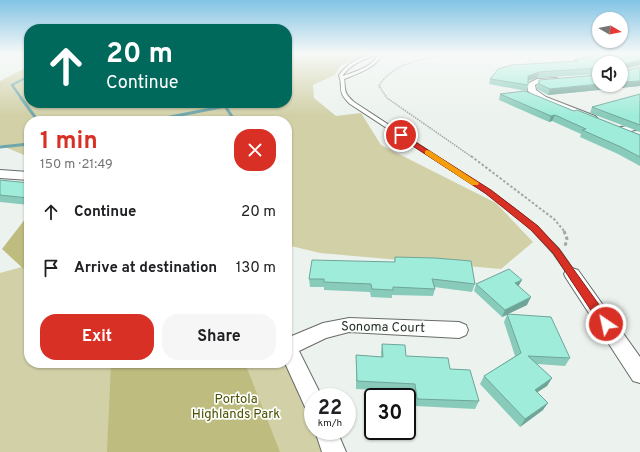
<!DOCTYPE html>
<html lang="en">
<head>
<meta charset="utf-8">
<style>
  body { margin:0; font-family:Overpass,sans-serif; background:#f6f6f6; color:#202124; height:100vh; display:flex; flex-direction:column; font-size:15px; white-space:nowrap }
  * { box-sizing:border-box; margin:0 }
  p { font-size:13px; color:#757577 }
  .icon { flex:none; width:22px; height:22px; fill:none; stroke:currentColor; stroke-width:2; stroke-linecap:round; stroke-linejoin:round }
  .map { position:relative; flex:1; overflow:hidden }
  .panel { position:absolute; left:24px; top:116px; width:268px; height:252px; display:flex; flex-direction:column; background:#fff; border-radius:16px; box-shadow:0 1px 3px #0004 }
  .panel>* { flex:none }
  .banner { position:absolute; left:24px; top:24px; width:268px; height:84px; border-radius:16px; box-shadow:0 1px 3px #0004; background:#00695c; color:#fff; overflow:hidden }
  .needle { width:26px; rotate:99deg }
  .controls { position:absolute; left:592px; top:12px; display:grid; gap:8px }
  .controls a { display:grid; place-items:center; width:36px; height:36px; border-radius:50%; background:#fff; box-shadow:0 1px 3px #0004; font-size:20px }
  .speed { position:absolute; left:304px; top:388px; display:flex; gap:8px; font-size:20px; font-weight:700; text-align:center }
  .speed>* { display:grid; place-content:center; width:52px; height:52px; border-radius:50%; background:#fff; box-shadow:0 1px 3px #0004; line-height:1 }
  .speed small { font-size:10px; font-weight:400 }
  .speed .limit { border:2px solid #111; border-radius:6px; background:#fff; color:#111 }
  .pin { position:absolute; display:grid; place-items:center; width:34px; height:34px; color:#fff; margin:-17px; border:2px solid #fff; border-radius:50%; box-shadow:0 1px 4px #0007 }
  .me { position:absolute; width:44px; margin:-22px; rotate:326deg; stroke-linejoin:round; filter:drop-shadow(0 0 3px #0008) }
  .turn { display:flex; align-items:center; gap:14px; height:84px; padding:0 16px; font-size:18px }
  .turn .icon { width:52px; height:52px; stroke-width:2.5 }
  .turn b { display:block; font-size:28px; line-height:34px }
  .round { display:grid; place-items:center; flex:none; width:42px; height:42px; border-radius:16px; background:#f6f6f6 }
  .head { display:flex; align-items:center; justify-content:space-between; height:68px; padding:0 16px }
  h1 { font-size:24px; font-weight:700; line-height:30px; color:#d93025 }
  .action { display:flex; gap:8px; margin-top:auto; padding:8px 16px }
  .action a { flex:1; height:46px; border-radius:16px; background:#d93025; color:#fff; font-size:16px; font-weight:700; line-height:46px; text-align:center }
  .action a+a { background:#f6f6f6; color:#202124 }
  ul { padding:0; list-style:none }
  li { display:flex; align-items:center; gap:12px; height:56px; padding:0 16px }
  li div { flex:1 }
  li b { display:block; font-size:15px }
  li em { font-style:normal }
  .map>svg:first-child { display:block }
</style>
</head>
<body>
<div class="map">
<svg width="640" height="452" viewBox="0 0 640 452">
  <rect width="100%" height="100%" fill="#ecf2ee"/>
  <path fill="#d1d0a7" d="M287,53h84l-31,13 -5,9 -22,10 1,13 22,18 25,-3 20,32 115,58 37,39 -32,27 -181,-16 -33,-8v-124h-258v36l-29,-12v-64l29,-15v37h258z
    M29,265v98h258l26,34v34h16l8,21h-337v-179z"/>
  <path fill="#bfbc80" d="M29,214v60l-27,-25z
    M111,363h134l35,89h-173z"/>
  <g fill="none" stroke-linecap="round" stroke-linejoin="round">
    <path stroke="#6ea6ab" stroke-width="2.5" d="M287,55l5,-2
      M22,99l-10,-14 17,-9"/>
    <path stroke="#6ea6ab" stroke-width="3" d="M21,98l17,23
      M223,103l12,18
      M150,121l76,-15
      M0,147l29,-3"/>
    <defs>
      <path id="service" d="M374,53h5c-14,7 -25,8 -36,22v1c14,-5 30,-9 36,-23h4c-7,15 -24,20 -39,26 2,13 -1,13 10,23l136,89 25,18 21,17 23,23 16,23 1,2 -1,2h-6l-16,-23 -21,-23 -21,-19 -25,-18 -136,-89c-14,-14 -6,-14 -11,-29 9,-12 21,-18 35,-22z"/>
      <path id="minor" d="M556,78l4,2 -1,2 -20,1 -4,2 1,5 10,7 49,19 2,2 -2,2h-6l-49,-19 -12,-10 -1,-7 10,-5z
        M640,123v6l-19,4 -5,-3 1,-2z
        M0,170l29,2v8l-29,-2z
        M572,268l6,2 62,87v26l-7,-2 -67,-103 -2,-4 2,-4z
        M349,318l110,4 7,3 2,5 -2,5 -7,3 -110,-6 -23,6 -27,13 23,46h-9v13l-8,-3 -20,-44h2v-25l36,-15z
        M315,431h22l9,21h-24z"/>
    </defs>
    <use href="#service" stroke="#676c68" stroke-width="2"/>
    <use href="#minor" stroke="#676c68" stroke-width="2"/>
    <path stroke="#a2a7a4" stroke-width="1.5" stroke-dasharray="1.5 1" stroke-linecap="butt" d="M461,53c-27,4 -67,7 -82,33l8,12 85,59"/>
    <path stroke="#a2a7a4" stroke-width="2" stroke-dasharray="2.5 2" stroke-linecap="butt" d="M471,156l83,63 11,13"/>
    <path stroke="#a2a7a4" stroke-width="3" stroke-dasharray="3.5 2.5" stroke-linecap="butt" d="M564,231l3,8 -2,7"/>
    <use href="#service" fill="#fff" fill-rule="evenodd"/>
    <use href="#minor" fill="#fff" fill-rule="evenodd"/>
  </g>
  <path fill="#89cbbb" d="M640,53v12l-18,4 2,2 16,-4v19l-92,9 -11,-6v-3l2,-6 82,5 -22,-22v11l-62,4 -9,3v4l-2,6 -37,-7 1,-5 83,-17 1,-2z
    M500,94l74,17 66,24v31l-22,-12 -38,-17 1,-3 -29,-13 -3,1 -50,-22z
    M640,94v38l-50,-19 2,-6z
    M0,180l29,3v22l-29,-3z
    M395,257l80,27 -3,8 -38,-5 1,2 -2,7 -41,-1v3l-21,-1 -1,-5 -46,-2v-3h-14l-1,-8 85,-17z
    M476,284l43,3 8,18 -19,9 62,44 -5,8 -28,-2 15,14 -5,8 -10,6 6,18 -23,17 -40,-43 4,-8 31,-20 -11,-34 3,-7 -5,2 -28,-26z
    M382,344l24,12 44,13 29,32 -4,8 -60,-3 -2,-14 -57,-3v-34l25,2v-5z"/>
  <path fill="#6fa599" d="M640,60v5l-19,5 1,-5z
    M539,72l-2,6 -10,3 1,-5z
    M640,81v5l-92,9 2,-6 49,-5v1h22v-3z
    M555,115l-3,6 -3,1 2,-6z
    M522,280l-4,7 -3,-4z
    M531,297l-4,8 -25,12 3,-7z
    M552,378l-5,8 -17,11 5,-7z
    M548,403l-5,7 -23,17 5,-8z"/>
  <path fill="#9fecda" stroke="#6fa599" d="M604,53h36v7l-18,5v5l2,1 16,-4v14l-19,1v-19h-22v5l-60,4 -11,4v9l-38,-6 8,-10 14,-4 66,-4 -4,-1z
    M599,75v9l-49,5 -11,-5v-4z
    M525,91l49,20 3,-1 63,25v22l-19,-10 -39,-17 4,-1 -31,-14 -4,1 -51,-22z
    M640,94v31l-48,-18z
    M0,180l29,3v14l-1,1 -28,-3z
    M395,257l40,1 36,3 4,23 -43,-5 3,10 -42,-2v3l-21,-1 -1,-5 -47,-2v-3h-15l3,-19 83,2z
    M509,269l13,11 -7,3 16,14 -26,13 -29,-26z
    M507,314l44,3 19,41 -42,-2 24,22 -17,12 13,13 -23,16 -41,-43 37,-23z
    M382,344l23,1 1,11 42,2 2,11 20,1 9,31 -62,-2 -2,-15 -58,-3 -1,-26 27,2z"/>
  <linearGradient id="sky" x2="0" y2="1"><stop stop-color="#82c3e5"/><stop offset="0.46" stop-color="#f6f9f7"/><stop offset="1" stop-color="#f6f9f7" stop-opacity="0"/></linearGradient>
  <rect width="640" height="116" fill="url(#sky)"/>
  <path fill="#d93025" stroke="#8d1f18" d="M401,133l90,57 47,36 21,23 51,71 2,4 -2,3 -4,2 -4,-2 -49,-74 -22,-23 -46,-37 -86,-56 -1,-2z"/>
  <path fill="#f59e0b" d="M427,150l3,1 49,32 -1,2h-6l-47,-31v-3z"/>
  <g text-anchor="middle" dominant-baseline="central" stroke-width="3.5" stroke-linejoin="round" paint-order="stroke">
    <g font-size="13" fill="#2c2e2d" stroke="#fafffb">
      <text transform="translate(383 328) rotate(1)">Sonoma Court</text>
    </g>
    <g font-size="13" fill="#504c00" stroke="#fafffb">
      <text x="236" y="400">Portola<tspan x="236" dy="15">Highlands Park</tspan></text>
    </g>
  </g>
</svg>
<div class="controls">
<a><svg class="needle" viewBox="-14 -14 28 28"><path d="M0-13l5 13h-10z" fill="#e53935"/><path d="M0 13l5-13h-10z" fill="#757577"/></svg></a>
<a><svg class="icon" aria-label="sound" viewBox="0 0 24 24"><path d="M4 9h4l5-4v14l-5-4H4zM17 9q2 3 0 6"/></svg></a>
</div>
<div class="speed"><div>22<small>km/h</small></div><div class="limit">30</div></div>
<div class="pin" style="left:401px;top:135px;background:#d93025"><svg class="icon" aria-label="arrive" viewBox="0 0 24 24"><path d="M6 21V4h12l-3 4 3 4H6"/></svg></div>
<svg class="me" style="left:606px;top:324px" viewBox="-20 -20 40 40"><circle r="17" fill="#d93025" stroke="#fff" stroke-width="3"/><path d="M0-11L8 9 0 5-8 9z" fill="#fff"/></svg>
<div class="banner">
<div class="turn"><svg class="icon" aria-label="ahead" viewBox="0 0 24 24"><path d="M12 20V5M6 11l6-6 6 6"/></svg><div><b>20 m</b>Continue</div></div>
</div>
<section class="panel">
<div class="head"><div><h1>1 min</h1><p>150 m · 21:49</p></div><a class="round" style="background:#d93025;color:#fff"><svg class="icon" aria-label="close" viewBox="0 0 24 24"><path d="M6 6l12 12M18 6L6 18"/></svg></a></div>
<ul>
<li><svg class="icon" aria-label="ahead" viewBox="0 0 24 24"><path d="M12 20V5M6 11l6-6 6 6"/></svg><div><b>Continue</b></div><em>20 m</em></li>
<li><svg class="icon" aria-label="arrive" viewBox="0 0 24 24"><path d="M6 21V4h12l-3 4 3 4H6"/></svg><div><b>Arrive at destination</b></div><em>130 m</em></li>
</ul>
<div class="action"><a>Exit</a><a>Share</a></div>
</section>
</div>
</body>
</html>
